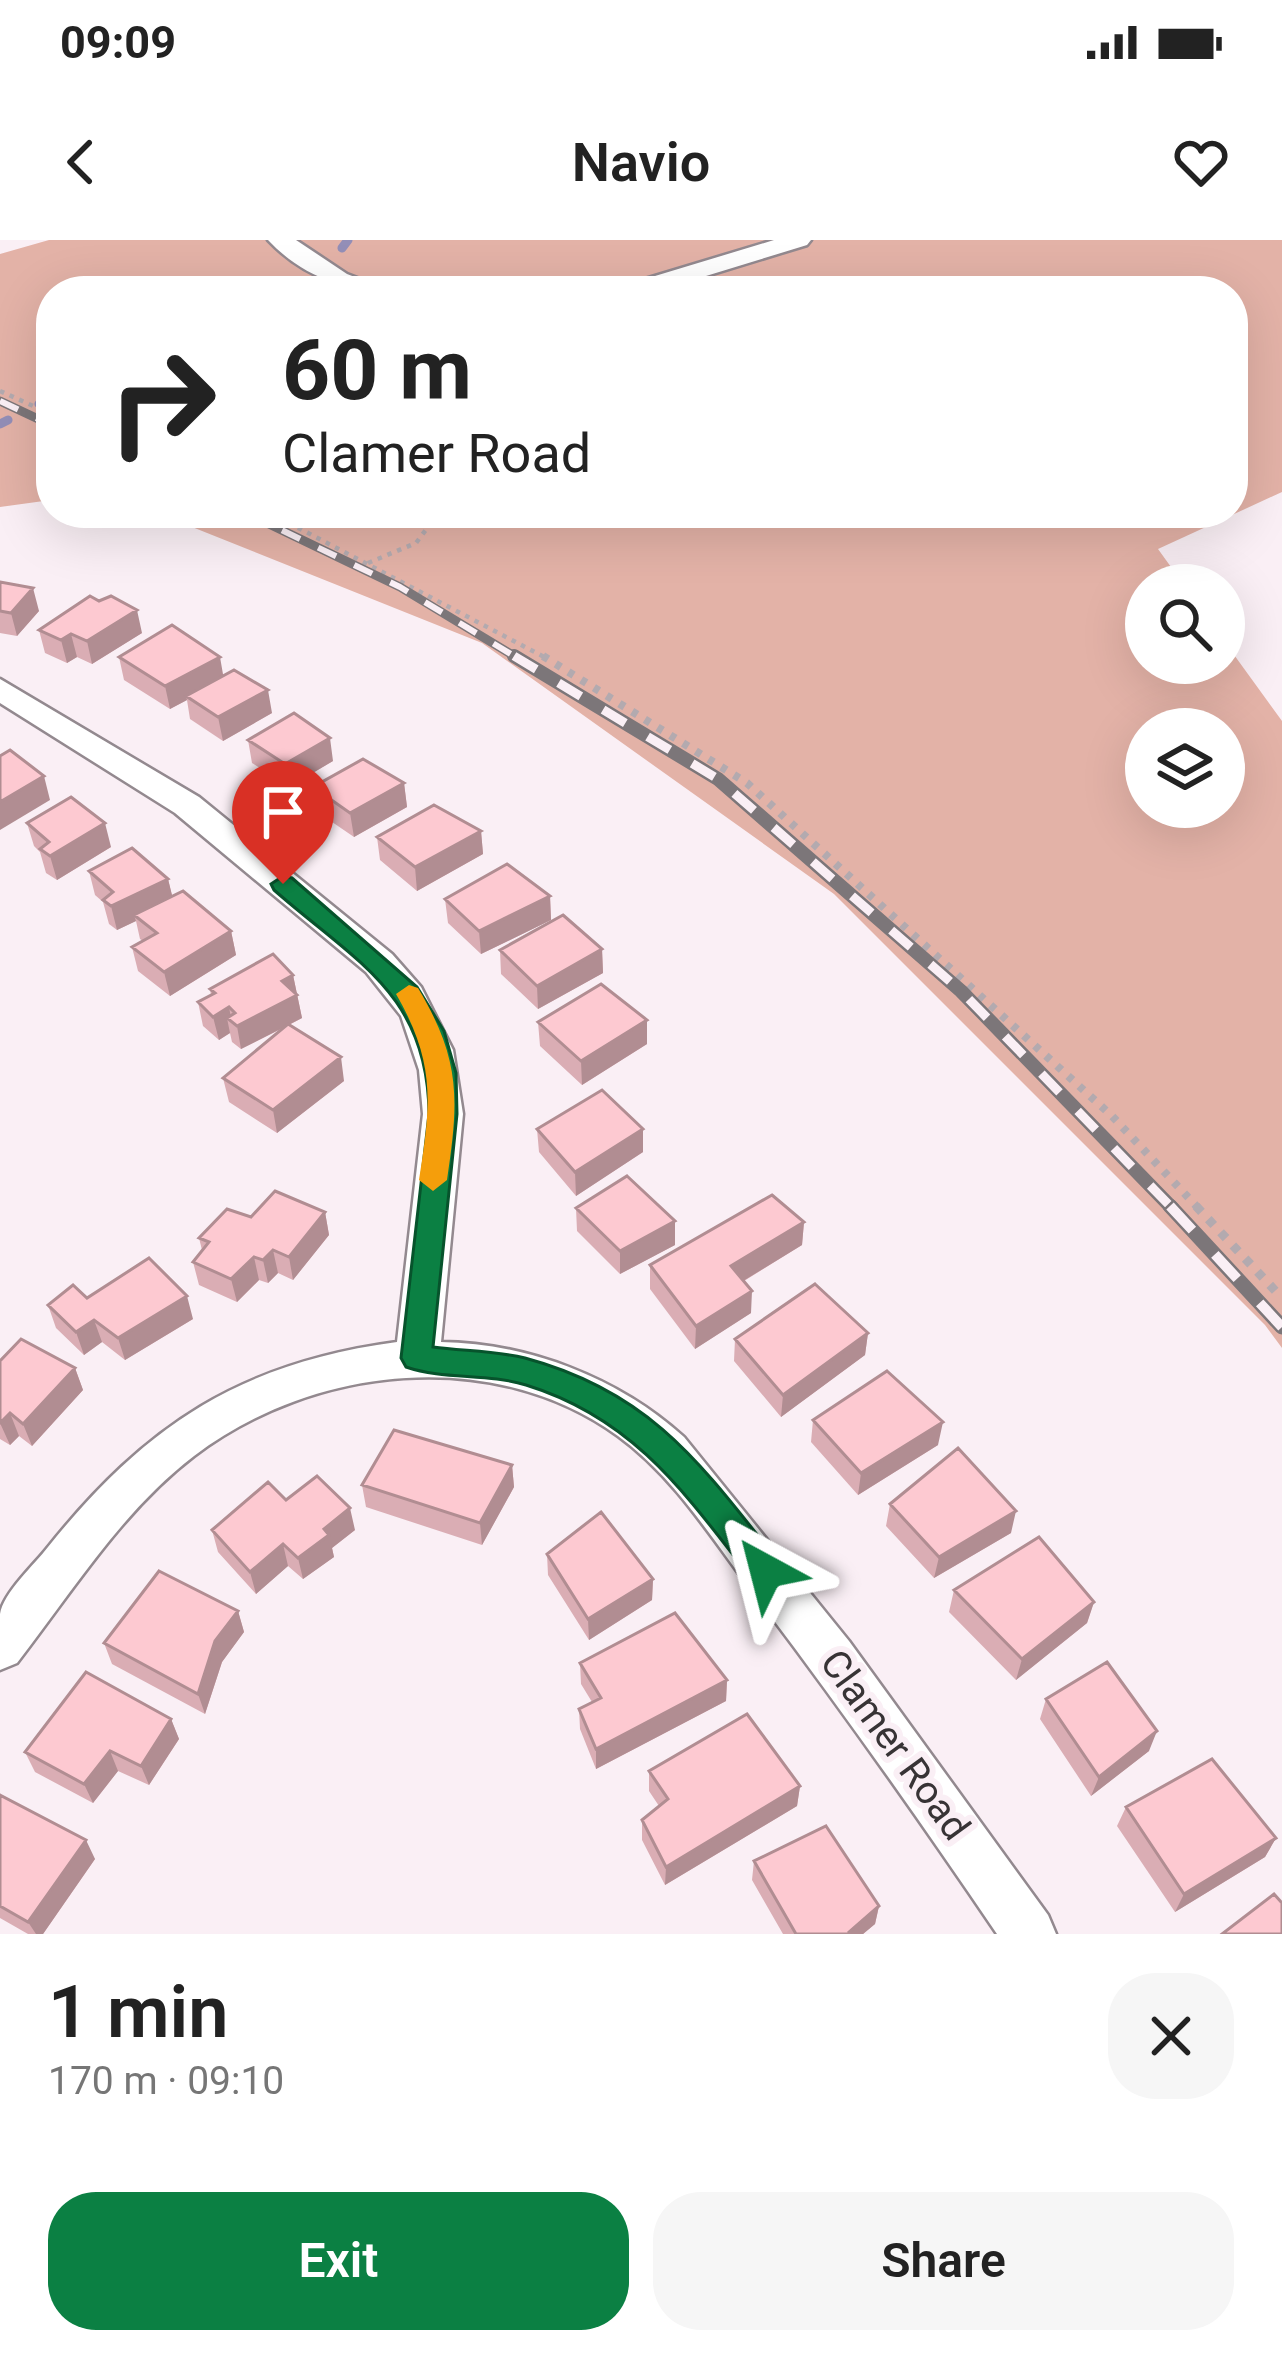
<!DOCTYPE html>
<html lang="en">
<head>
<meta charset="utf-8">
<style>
  body { margin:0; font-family:Roboto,sans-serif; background:#f6f6f6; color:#222; height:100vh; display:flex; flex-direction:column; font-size:45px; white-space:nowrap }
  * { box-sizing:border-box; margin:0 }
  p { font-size:39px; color:#767676 }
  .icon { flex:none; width:66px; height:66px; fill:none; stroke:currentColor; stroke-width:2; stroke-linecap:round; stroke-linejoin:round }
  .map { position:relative; height:1694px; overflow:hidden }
  .sheet { display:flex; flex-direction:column; background:#fff; flex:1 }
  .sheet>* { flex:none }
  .guide { position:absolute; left:36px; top:36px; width:1212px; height:252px; border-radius:48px; box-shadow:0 12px 48px #0002; background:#fff; color:#222; overflow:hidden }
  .controls { position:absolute; left:1125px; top:324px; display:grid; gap:24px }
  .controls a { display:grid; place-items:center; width:120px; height:120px; border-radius:50%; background:#fff; box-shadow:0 12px 48px #0002; font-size:60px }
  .pin { position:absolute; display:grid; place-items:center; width:102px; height:102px; color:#fff; margin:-123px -51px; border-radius:50% 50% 50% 0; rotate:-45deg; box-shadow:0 0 12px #0007 }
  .pin .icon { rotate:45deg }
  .me { position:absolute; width:132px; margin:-66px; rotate:322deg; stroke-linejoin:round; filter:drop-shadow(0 0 9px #0008) }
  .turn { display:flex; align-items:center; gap:42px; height:252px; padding:0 48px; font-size:54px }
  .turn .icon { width:156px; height:156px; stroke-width:2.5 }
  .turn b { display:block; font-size:84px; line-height:102px }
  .round { display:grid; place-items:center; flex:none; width:126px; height:126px; border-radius:48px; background:#f6f6f6 }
  .summary { display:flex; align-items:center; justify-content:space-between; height:204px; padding:0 48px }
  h1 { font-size:72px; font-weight:600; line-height:90px }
  .action { display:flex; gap:24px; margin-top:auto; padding:24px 48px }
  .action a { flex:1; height:138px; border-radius:48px; background:#0b8043; color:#fff; font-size:48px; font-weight:600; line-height:138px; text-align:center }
  .action a+a { background:#f6f6f6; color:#222 }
  .status { display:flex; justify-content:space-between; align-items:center; height:84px; padding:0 60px; background:#fff; direction:ltr }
  .status svg { height:33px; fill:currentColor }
  header { display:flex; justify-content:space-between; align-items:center; height:156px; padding:0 48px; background:#fff; font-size:54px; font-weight:600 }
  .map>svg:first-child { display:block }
</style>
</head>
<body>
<div class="status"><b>09:09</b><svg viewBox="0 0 49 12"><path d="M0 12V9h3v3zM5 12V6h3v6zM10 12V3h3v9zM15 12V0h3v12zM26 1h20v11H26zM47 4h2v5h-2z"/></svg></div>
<header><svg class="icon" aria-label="back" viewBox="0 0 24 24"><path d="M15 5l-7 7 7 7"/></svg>Navio<svg class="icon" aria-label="heart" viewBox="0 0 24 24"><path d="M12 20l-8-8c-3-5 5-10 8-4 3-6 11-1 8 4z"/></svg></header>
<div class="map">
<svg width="1282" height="1694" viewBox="0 0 1282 1694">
  <rect width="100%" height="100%" fill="#faeff5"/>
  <path fill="#e3b2a7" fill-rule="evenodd" d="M49,0h1233v252l-124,57 26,36h-38v78h78v-22l58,80v627l-17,-23 -431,-431 -352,-251 -325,-130h1076v-222h-1182v209l-51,7v-253zM1146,489h78v78h-78z"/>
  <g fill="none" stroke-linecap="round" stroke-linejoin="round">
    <path stroke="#938eb7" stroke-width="9" d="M342,8l6,-8
      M298,51l10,-3
      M39,164l12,-7
      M0,184l8,-4"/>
    <defs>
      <path id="minor" d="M268,0h28l51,34 44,17c-48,0 -89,-15 -123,-51z
        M774,0h37l-4,5 -150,46h-38l3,-5z
        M0,439l199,118 193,157 29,33 32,63 10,64 -22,228c87,1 178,36 243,95l165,204 199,274 8,19h-59c-80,-118 -162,-234 -249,-348 -39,-52 -76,-111 -130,-150 -125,-91 -306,-70 -424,20 -72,55 -122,136 -177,207l-17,7c0,-18 0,-39 0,-56 3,-21 35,-50 48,-67 98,-122 192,-184 349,-205l26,-228 -4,-44 -18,-54 -35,-44 -191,-159 -175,-110z"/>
    </defs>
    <use href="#minor" stroke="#93898f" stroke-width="5"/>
    <path stroke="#b3aaaf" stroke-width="4.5" stroke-dasharray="4.5 6" stroke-linecap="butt" d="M0,151l51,23
      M270,273l278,146
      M368,323l48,-20 15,-20 -4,-10"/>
    <path stroke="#b3aaaf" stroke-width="8" stroke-dasharray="6 9" stroke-linecap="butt" d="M543,416l204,127 365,333 87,93"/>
    <path stroke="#b3aaaf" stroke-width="9" stroke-dasharray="8 10" stroke-linecap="butt" d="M1196,966l86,92"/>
    <use href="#minor" fill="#fff" fill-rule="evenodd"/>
    <defs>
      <path id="rail-far2" d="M0,161l51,24
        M246,273l154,74 119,72"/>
      <path id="rail-far1" d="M514,416l204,123 243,212 212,218"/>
      <path id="rail" d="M1170,966l112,121"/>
    </defs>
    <use href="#rail-far2" stroke="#7c7679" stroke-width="9"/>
    <use href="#rail-far1" stroke="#7c7679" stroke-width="14"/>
    <use href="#rail" stroke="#7c7679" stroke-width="15"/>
    <use href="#rail-far2" stroke="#faeff5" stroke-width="6" stroke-dasharray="20" stroke-linecap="butt"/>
    <use href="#rail-far1" stroke="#faeff5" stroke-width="9" stroke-dasharray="26" stroke-linecap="butt"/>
    <use href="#rail" stroke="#faeff5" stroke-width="10" stroke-dasharray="33" stroke-linecap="butt"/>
  </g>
  <path fill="#daadb4" d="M0,342l39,29 -22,25 -17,-3z
    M39,390l103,3 -50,31 -15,-7 -10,6 -22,-10z
    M119,417l104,19 49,37 -49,28 -33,-22 -3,-19 -17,9 -46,-29z
    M248,500l85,21 -44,26 -37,-24z
    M404,543l3,24 -53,30 -38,-26 -3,-24z
    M27,583l84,24 -54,33 -11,-7 -6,-21 -6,-6z
    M481,591l2,23 -66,37 -37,-31 -3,-23z
    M89,631l79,8 4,17 59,35 5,24 -66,41 -32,-25 -6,-24 11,-6 -3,-2 -4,-18 -19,9 -8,-6 -6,-22 -8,-7z
    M550,656l1,24 -70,34 -33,-31 -3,-24z
    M602,709l1,24 -65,36 -37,-35 -1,-24z
    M293,735l9,43 -13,7 55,56 -67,52 -48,-31 -6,-24 60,-50 -42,21 -9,-7 -2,-9 -11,7 -16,-14 -5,-24 13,-7 -1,-6z
    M538,782l109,22 -65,41 -42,-39z
    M537,889l106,23 -67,44 -37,-44z
    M576,968l99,37 -55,29 -43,-43z
    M325,972l4,23 -36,45 -15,-7 -10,10 -9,-3 -22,22 -38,-17 -6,-23 9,-12 -3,-12 52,-21z
    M804,982l-2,23 -58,36 7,32 -56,36 -45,-60v-24z
    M87,1058l106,21 -68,41 -23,-18 -18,13 -28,-27 -8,-23z
    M868,1093l-3,22 -84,62 -47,-56 1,-22z
    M0,1121l75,7 8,22 -51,56 -13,-10 -9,9 -10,-6z
    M813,1180l125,25 -80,50 -47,-53z
    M512,1225l2,22 -32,58 -116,-38 -4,-22z
    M286,1260l69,30 -23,18 2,9 -31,22 -15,-13 -32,28 -38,-42 -6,-22z
    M890,1264l121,29 -77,45 -48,-52z
    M547,1314l106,25 -1,21 -63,40 -41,-65z
    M954,1350l140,12 -7,21 -71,57 -67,-68z
    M238,1371l6,21 -22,30 -17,52 -93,-50 -8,-21z
    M580,1423l147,17 -1,21 -130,68 -16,-40 -1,-20 13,-7 -11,-18z
    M1046,1459l103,52 -58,45 -51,-77z
    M171,1479l8,20 -30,46 -31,-14 -25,32 -58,-31 -10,-20z
    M649,1531l151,15 -3,20 -132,79 -23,-45v-20l17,-14 -10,-15z
    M0,1555l95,64 -52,75h-15l-28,-16z
    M1126,1567l150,31 -11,19 -90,55 -58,-86z
    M754,1621l125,45 -4,18 -12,10h-80l-31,-54z"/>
  <path fill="#b18d92" d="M33,348l6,23 -22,25 -6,-23z
    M137,370l5,23 -50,31 -5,-23z
    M71,394l6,23 -10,6 -6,-23z
    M220,417l4,23 -38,16 1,4 -17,9 -5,-23z
    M268,450l4,23 -49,28 -5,-24z
    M330,498l3,23 -44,26 -4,-23z
    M44,536l6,24 -50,30v-28z
    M404,543l3,24 -53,30 -4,-24z
    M105,583l6,24 -54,33 -7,-24z
    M481,591l2,23 -66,37 -2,-24z
    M168,639l6,24 -40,12 2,6 -19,9 -6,-24z
    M550,656l1,24 -70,34 -2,-23z
    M231,691l5,24 -66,41 -6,-24z
    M602,709l1,24 -65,36 -1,-23z
    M293,735l9,43 -61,31 -4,-23 45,-45z
    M229,767l3,16 -5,-5 3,15 -11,7 -6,-23z
    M647,780v24l-65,41 -1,-24z
    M341,817l3,24 -67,52 -4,-23z
    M643,889v23l-67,44 -1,-24z
    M325,972l4,23 -36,45 -4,-23z
    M675,981v24l-55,29v-23z
    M804,982l-2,23 -72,44 1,-23z
    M273,1010l5,23 -10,10 -5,-23z
    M254,1017l5,23 -22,22 -6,-23z
    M752,1051l-1,22 -56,36 1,-23z
    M187,1056l6,23 -68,41 -7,-22z
    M94,1080l8,22 -18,13 -8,-23z
    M868,1093l-3,22 -84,62 2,-22z
    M75,1128l8,22 -51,56 -9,-22z
    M10,1173l9,23 -9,9 -10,-22z
    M943,1182l-5,23 -80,50 3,-22z
    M512,1225l2,22 -32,58 -2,-22z
    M350,1268l5,22 -23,18 2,9 -31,22 -5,-21 26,-29z
    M1016,1271l-5,22 -77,45 5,-21z
    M283,1304l5,22 -32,28 -6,-22z
    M653,1339l-1,21 -63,40 -1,-21z
    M1094,1362l-7,21 -71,57 6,-21z
    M238,1371l6,21 -22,30 -17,52 -7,-20 17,-53z
    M727,1440l-1,21 -130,68v-20z
    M171,1479l8,20 -30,46 -8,-19z
    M1157,1491l-8,20 -58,45 8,-19z
    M110,1511l8,20 -25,32 -9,-19z
    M800,1546l-3,20 -132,79 1,-18z
    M1276,1598l-11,19 -90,55 9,-18z
    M86,1600l9,19 -52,75h-7l-8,-12z
    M879,1666l-4,18 -12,10h-15z"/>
  <path fill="#fdc9d1" stroke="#b18d92" stroke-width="3" d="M0,342l33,6 -22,25 -11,-2z
    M90,356l9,5 12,-5 26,14 -50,31 -16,-7 -10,6 -22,-10z
    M172,385l48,32 -55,29 -46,-29z
    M234,430l34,20 -50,27 -32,-21z
    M294,473l36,25 -45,26 -37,-24z
    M10,510l34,26 -44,26v-46z
    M363,519l41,24 -54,30 -37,-26z
    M71,557l34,26 -55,33 -10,-7 9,-7 -22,-19z
    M434,565l47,26 -66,36 -38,-30z
    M132,608l36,31 -57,27 -8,-6 10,-8 -24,-21z
    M507,624l43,32 -71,35 -34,-32z
    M183,651l48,40 -67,41 -32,-25 25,-14 -23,-18z
    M563,675l39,34 -65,37 -37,-36z
    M273,714l20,21 -11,6 15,14 -60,31 -10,-8 8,-5 -6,-6 -16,10 -15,-15 17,-9 -5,-4z
    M601,744l46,36 -66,41 -43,-39z
    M288,784l53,33 -68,53 -50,-32z
    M602,850l41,39 -68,43 -38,-43z
    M627,936l48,45 -55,30 -44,-43z
    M275,951l50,21 -36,45 -16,-7 -10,10 -9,-3 -23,22 -38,-17 16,-20 -10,-4 28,-29 24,8z
    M772,955l32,27 -73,44 21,25 -56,35 -46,-61z
    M149,1018l38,38 -69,42 -24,-18 -18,12 -28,-27 25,-20 14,13z
    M815,1044l53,49 -85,62 -48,-56z
    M21,1099l54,29 -52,56 -13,-11 -10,10v-62z
    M887,1131l56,51 -82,51 -48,-53z
    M394,1190l118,35 -32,58 -118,-38z
    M958,1208l58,63 -77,46 -49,-53z
    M317,1236l33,32 -26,21 5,6 -31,23 -15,-14 -33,28 -38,-42 56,-48 18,18z
    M601,1272l52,67 -65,40 -41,-65z
    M1039,1297l55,65 -72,57 -68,-69z
    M159,1331l79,40 -23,30 -17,53 -94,-51z
    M675,1373l52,67 -131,69 -17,-40 22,-11 -21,-35z
    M1107,1422l50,69 -58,46 -53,-78z
    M86,1432l85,47 -30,47 -31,-15 -26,33 -59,-32z
    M747,1474l53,72 -134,81 -24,-47 26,-21 -19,-28z
    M1212,1519l64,79 -92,56 -58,-87z
    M0,1555l86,45 -58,82 -28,-16z
    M826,1586l53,80 -30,26 1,2h-54l-42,-73z
    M1274,1654l8,9v31h-60z"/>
  <path fill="#0b8043" stroke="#07532c" stroke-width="3" d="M283,636l9,2 125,109 27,44 12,42 1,41 -24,233c30,4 63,4 92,11 126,34 176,106 253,203l5,10 -5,11 -12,4 -12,-4c-67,-86 -118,-163 -228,-197 -39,-12 -82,-5 -120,-18l-5,-9 28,-244c-1,-120 -73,-152 -155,-224l-3,-6z"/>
  <path fill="#f59e0b" d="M409,745l9,3c43,72 41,111 29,192l-14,11 -14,-11c12,-76 17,-117 -23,-186z"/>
  <g text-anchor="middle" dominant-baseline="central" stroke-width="12" stroke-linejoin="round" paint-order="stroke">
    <g font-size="39" fill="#373335" stroke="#faeff5">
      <text transform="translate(895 1505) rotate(54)">Clamer Road</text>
    </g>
  </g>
</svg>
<div class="controls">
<a><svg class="icon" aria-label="search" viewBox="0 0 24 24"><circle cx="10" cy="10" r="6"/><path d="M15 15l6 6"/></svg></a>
<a><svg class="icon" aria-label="layers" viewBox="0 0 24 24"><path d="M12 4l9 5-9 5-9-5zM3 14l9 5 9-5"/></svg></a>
</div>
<div class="pin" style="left:283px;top:644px;background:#d93025"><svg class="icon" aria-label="arrive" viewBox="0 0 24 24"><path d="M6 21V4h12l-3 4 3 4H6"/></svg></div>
<svg class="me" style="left:766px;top:1331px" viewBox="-20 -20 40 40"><path d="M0-17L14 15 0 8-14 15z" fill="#0b8043" stroke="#fff" stroke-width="4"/></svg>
<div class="guide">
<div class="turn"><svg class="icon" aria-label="right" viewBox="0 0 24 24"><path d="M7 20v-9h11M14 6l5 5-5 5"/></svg><div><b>60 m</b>Clamer Road</div></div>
</div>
</div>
<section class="sheet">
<div class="summary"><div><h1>1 min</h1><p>170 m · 09:10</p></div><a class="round"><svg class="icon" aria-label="close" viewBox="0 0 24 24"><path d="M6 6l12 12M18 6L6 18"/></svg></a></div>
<div class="action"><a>Exit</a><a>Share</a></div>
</section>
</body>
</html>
